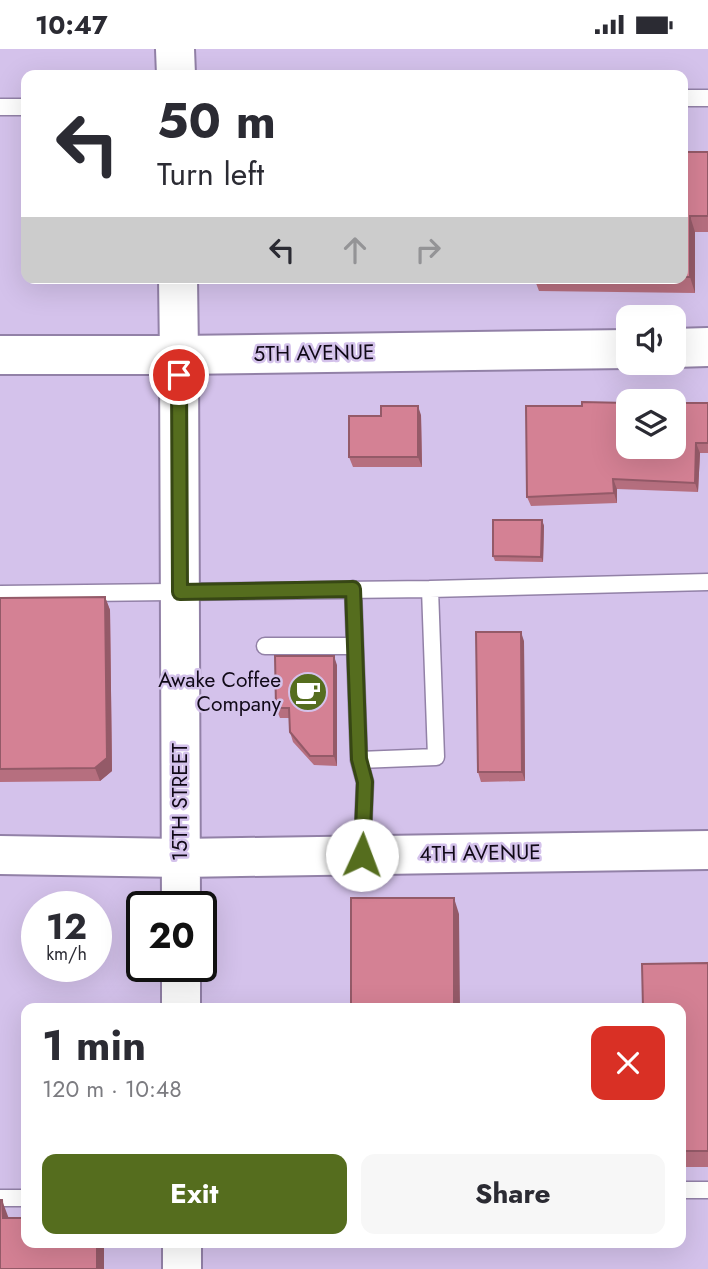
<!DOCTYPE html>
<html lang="en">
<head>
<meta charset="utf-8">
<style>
  body { margin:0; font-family:Jost,sans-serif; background:#f7f7f7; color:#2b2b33; height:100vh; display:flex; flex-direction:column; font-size:26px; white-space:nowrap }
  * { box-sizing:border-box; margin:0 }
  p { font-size:23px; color:#7c7c81 }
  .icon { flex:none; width:38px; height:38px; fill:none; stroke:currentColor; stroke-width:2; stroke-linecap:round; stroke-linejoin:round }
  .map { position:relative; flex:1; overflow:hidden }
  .panel { position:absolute; left:21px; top:954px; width:665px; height:245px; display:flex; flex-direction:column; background:#fff; border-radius:14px; box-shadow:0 7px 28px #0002 }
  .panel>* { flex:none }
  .top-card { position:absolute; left:21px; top:21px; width:667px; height:214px; border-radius:14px; box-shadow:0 7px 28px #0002; background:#fff; color:#2b2b33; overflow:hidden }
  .controls { position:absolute; left:616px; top:256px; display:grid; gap:14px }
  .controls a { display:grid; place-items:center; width:70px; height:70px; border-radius:14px; background:#fff; box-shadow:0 7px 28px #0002; font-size:35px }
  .speed { position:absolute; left:21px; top:842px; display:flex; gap:14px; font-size:35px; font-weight:700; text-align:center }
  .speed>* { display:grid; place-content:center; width:91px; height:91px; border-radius:50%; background:#fff; box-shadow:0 7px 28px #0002; line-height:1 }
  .speed small { font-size:18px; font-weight:400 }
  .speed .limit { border:4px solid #111; border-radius:10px; background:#fff; color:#111 }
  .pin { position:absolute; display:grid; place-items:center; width:60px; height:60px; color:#fff; margin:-30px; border:4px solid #fff; border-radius:50%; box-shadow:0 2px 7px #0007 }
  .me { position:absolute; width:77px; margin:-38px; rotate:2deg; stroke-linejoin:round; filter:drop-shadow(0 0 5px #0008) }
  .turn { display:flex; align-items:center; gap:24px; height:147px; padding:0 21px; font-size:32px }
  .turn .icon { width:91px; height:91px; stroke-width:2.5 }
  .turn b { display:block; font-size:49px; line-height:60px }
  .lanes { display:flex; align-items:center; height:66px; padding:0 21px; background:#0003; justify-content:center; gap:35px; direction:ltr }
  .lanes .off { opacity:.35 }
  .round { display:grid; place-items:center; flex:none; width:74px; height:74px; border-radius:14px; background:#f7f7f7 }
  .overview { display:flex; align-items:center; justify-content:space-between; height:119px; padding:0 21px }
  h1 { font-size:42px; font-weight:700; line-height:52px }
  .button { display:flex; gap:14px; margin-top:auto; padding:14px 21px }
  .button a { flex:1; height:80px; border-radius:14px; background:#556d1e; color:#fff; font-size:28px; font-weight:700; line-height:80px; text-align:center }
  .button a+a { background:#f7f7f7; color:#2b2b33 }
  .status { display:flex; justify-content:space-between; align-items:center; height:49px; padding:0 35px; background:#fff; direction:ltr }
  .status svg { height:19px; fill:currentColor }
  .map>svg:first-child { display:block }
</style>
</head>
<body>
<div class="status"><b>10:47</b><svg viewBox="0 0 49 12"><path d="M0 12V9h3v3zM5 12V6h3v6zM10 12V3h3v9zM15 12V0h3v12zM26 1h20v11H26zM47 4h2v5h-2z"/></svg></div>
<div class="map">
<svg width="708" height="1220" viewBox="0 0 708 1220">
  <rect width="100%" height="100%" fill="#d4c2eb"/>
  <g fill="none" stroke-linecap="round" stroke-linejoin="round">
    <defs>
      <path id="service" d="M682,49h26
        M0,58h26
        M353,540l6,171 6,22 -3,73
        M0,545l430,-5 278,-7
        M265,597h90
        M359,711l77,-3 -6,-168
        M681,1141h27
        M0,1149h26"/>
      <path id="tertiary" d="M175,0l1,26
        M178,229l1,77"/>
      <path id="secondary" d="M0,306h179
        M0,806l181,3"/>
      <path id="primary" d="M674,299l34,-1
        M181,809l527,-8
        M181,858l-2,-552 449,-6
        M181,917v42
        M182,1194v26"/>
    </defs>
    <use href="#service" stroke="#9281a7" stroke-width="19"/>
    <use href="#tertiary" stroke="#9281a7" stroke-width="42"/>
    <use href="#secondary" stroke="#9281a7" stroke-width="42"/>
    <use href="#primary" stroke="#9281a7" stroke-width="42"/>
    <use href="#service" stroke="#fff" stroke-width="16"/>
    <use href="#tertiary" stroke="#fff" stroke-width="38"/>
    <use href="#secondary" stroke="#fff" stroke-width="38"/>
    <use href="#primary" stroke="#fff" stroke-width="38"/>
  </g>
  <path fill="#b66f7f" d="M682,103h26v80h-13v61l-156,-2 -5,-13h148z
    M708,354v50h-8l-2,39 -81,-3v14l-86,3 -4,-9 55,-91z
    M421,366l1,52h-69l-4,-10z
    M542,471l2,6 -1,36 -48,-1 -2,-5z
    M105,548l5,13 2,161 -12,10 -100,1v-184z
    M524,592l1,140 -44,1 -3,-10z
    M337,616v101l-23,-1 -21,-23 -3,-10v-14h-10l-4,-10z
    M708,914v204h-27v-159z"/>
  <path fill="#945a68" d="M690,167l5,16v61l-5,-16z
    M418,357l3,9 1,52 -4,-10z
    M696,394l4,10 -2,39 -3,-9z
    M613,430l4,10v14l-3,-10z
    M542,471l2,6 -1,36 -2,-5z
    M105,548l5,13 2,161 -12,10 -5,-13z
    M521,583l3,9 1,140 -3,-9z
    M334,607l3,9v101l-3,-10z
    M454,849l5,16 1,94h-6z
    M2,1151l7,19 -6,-1z
    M97,1194h7v26h-7z"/>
  <path fill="#d48194" stroke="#945a68" stroke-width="2" d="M682,103h26v64h-18v61h-8z
    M582,353l46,1v43h46v-43h34v40h-12l-1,40 -82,-4 1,14 -87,4 -1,-91h56z
    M381,357h37v51h-69v-41h32z
    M493,471h49l-1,37 -48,-1z
    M105,548l2,161 -12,10 -95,1v-171z
    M476,583h45l1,140h-44z
    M275,607h59v100h-24l-20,-24 -1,-24h-13z
    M351,849h103v110h-103z
    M708,914v188h-27v-143h-38l-1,-44z
    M0,1151h2l1,18h23v25h71v26h-97z"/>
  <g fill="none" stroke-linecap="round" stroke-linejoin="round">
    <defs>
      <path id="route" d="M179,326l1,217 173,-3 6,170 6,23 -3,73"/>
    </defs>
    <use href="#route" stroke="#374714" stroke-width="18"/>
    <use href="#route" stroke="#556d1e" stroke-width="12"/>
  </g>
  <defs>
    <symbol id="cafe-disc" viewBox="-11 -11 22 22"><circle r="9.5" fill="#556d1e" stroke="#d4c2eb"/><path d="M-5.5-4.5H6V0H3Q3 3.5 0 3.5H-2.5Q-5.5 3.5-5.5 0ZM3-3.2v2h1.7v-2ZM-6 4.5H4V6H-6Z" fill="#fff"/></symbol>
  </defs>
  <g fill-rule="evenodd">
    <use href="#cafe-disc" x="286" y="621" width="44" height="44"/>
  </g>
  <g text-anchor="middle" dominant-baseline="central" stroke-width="5" stroke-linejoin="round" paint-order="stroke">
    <g font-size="21" fill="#100917" stroke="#d4c2eb">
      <text transform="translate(314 304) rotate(-1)">5TH AVENUE</text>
      <text transform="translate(180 753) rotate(-90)">15TH STREET</text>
      <text transform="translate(480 804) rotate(-1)">4TH AVENUE</text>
    </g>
    <g font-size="21" fill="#100917" stroke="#d4c2eb" text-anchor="end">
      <text x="281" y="631">Awake Coffee<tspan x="281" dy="24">Company</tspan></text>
    </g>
  </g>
</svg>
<div class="controls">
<a><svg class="icon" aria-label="sound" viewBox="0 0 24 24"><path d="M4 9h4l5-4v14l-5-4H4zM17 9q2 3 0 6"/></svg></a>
<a><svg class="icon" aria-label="layers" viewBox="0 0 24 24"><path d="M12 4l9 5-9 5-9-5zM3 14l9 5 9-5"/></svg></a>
</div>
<div class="speed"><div>12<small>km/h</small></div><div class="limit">20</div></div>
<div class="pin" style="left:179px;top:326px;background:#d93025"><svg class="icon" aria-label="arrive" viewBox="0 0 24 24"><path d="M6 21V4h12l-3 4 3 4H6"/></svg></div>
<svg class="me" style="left:362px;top:806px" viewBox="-20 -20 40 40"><circle r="19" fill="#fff"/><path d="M0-13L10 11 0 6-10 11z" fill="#556d1e"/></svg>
<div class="top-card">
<div class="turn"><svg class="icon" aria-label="left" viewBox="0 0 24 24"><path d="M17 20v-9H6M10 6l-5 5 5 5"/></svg><div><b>50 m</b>Turn left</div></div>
<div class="lanes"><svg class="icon" aria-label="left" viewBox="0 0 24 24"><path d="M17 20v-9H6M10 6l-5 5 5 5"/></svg><svg class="icon off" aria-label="ahead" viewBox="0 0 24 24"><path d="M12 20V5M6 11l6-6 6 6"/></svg><svg class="icon off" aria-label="right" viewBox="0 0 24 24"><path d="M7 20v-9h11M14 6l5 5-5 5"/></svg></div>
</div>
<section class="panel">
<div class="overview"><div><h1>1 min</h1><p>120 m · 10:48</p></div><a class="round" style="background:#d93025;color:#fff"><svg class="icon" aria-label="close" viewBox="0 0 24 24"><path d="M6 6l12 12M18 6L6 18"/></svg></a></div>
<div class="button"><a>Exit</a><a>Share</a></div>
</section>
</div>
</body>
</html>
